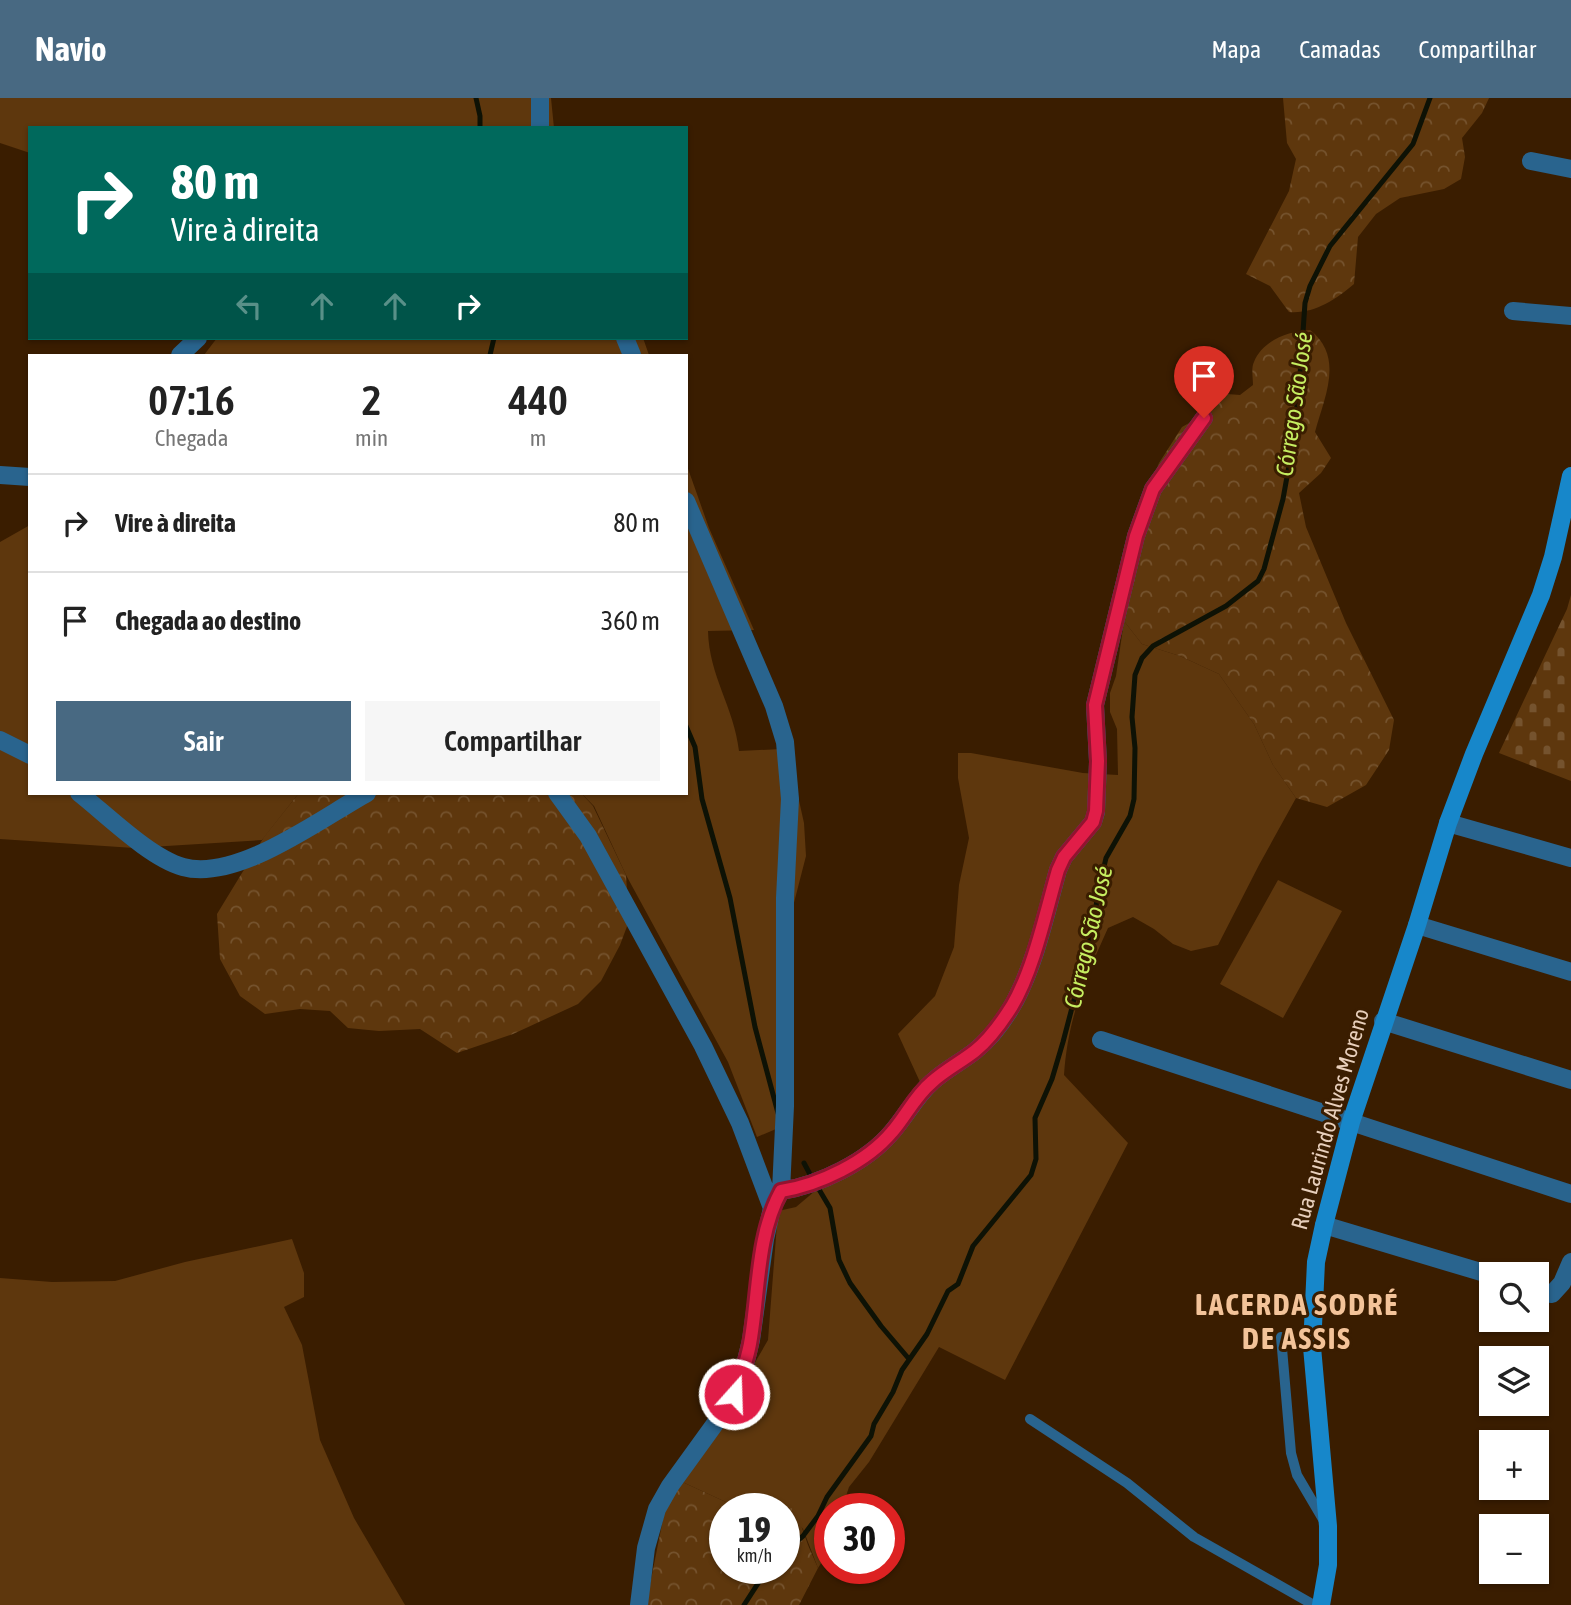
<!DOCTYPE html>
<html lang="pt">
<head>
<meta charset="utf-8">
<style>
  body { margin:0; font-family:"Asap Condensed",sans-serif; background:#f6f6f6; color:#222; height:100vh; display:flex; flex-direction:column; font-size:26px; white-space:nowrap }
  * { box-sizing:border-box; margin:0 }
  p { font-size:23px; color:#767676 }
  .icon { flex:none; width:38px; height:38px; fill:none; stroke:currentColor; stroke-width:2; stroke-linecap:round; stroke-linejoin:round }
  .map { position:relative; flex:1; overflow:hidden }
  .sheet { position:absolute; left:28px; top:256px; width:660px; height:441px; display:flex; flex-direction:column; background:#fff; border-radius:0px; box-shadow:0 2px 5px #0004 }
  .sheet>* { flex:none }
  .banner { position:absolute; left:28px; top:28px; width:660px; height:214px; border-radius:0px; box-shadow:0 2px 5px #0004; background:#00695c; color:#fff; overflow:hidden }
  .fabs { position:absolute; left:1479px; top:1164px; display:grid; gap:14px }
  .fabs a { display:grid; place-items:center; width:70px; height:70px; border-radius:0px; background:#fff; box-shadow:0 2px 5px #0004; font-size:35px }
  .speed { position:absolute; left:709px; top:1395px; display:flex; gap:14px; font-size:35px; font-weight:700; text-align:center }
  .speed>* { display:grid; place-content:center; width:91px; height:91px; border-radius:50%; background:#fff; box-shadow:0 2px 5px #0004; line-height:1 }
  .speed small { font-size:18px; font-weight:400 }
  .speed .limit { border:10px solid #d22; background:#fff; color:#111 }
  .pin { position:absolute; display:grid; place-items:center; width:60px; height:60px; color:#fff; margin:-72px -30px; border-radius:50% 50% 50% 0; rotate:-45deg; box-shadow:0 0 7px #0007 }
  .pin .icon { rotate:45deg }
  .me { position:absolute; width:77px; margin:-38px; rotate:20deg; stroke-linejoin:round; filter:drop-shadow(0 0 5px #0008) }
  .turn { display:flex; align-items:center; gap:24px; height:147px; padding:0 28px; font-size:32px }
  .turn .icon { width:91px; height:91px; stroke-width:2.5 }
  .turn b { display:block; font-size:49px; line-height:60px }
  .lanes { display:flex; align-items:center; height:66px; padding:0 28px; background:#0003; justify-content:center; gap:35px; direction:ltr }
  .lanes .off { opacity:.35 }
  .eta { display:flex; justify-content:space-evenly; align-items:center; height:119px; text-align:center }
  .eta b { font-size:42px; font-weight:600; line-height:49px }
  .action { display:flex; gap:14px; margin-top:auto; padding:14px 28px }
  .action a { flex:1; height:80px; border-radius:0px; background:#486982; color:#fff; font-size:28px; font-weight:600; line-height:80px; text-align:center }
  .action a+a { background:#f6f6f6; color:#222 }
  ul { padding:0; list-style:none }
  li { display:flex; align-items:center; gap:21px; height:98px; padding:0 28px; border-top:2px solid #e0e0e0 }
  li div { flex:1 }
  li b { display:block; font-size:26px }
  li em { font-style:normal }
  header { display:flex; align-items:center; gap:42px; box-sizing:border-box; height:98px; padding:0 35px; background:#486982; color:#fff }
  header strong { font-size:33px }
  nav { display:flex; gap:38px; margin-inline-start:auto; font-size:24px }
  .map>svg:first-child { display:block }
</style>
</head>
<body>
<header>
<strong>Navio</strong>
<nav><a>Mapa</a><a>Camadas</a><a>Compartilhar</a></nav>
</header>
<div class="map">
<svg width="1571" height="1507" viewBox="0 0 1571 1507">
  <defs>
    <pattern id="forest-crowns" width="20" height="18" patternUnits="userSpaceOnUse" patternTransform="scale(1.75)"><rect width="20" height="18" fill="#5e370d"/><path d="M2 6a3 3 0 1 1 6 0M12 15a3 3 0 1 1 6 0" fill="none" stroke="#75532e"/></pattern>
    <pattern id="cemetery-stones" width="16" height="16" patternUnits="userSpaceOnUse" patternTransform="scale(1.75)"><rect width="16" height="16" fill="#5e370d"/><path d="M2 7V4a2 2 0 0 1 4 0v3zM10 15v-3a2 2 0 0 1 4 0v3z" fill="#75532e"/></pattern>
  </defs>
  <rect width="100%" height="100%" fill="#3a1d00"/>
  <path fill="#5e370d" d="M0,0h551l3,30h-524v25l-30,-10z
    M217,240h426l6,17h-445z
    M686,365l23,65 45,102 -46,1c1,45 26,76 31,120l43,-2 16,47 6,27 2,33 -20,78 -10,195 -19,8 -29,-75 -102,-187 -32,-69 -13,-13h105z
    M30,427v268h269l-37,47 -128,8 -134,-9v-297z
    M1124,523l18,23 38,12 39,18 35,50 19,41 23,33 -37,67 -41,80 -27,6 -18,-7 -19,-15 -21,-12 -25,11c-23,51 -40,89 -44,147l64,68 -123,237 -66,-33 -70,115 -20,25 -7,21h-12l-1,43 -11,17 -15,-39 -27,-30 -48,4 -50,-23 39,-52 51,-88 10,-129 18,-4 57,-48 37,-23 30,-54 -22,-48 37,-38 19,-49 5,-62 10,-47 -11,-60v-25h13l112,20 35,2 -1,-46 -7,-17v-19l6,-17z
    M1278,782l64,31 -59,107 -63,-34z
    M292,1141l12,34v24l-20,10 18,38 18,95 34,78 51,87h-405v-327l52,4 63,-1 70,-19z"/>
  <path fill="url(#forest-crowns)" fill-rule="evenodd" d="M1283,0h206l-7,15 -20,25 3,19 -4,22 -17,10 -44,9 -24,16 -18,23 -4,47c-19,16 -40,30 -65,28l-19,-26 -24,-12 43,-83 7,-32 -9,-16z
    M1310,232c35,27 14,68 5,102l16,26 -10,15 -22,20 7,34 40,96 48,97 -5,30 -23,35 -39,22 -31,-9 -23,-33 -19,-41 -35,-50 -39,-18 -38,-12 -18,-23 27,-139 8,-19 23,-36 32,-18 13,-15 13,1 13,-10c0,-7 -2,-17 1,-23 8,-21 34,-31 56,-32z
    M299,695h282l12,13 33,69 3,46 -9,24 -19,36 -23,23 -65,30 -56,19 -37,-24 -41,2 -31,-3 -18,-17 -30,-2 -35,5 -25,-18 -20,-37 -3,-45 47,-77z
    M678,1382l50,23 48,-4 20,12 12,34 10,23 -19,37h-153l19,-96zM724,1410h60v60h-60z"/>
  <path fill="url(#cemetery-stones)" d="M1571,497v186l-72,-28 68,-144z"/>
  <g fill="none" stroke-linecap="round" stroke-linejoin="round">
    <path stroke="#0e1205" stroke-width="5" d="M476,0l4,18v12
      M490,257l4,-17
      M686,628l9,21 7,52 28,99 25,129 23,86
      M804,1065l8,15
      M817,1088l13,22 9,52 11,23 31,43 28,33
      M784,1454l19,-16 15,-20 9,-19 44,-61 3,-12 19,-32 9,-22 25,-36 21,-43 10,-7 15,-38 58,-71 5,-16 -1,-41 17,-39 11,-37 32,-122 2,-23 9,-39 24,-42 4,-17 1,-51 -3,-31 3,-42 7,-17 11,-12 73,-40 32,-25 6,-12 19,-70 7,-39 9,-71 6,-86 5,-17 20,-40 83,-102 17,-46
      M744,1507l24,-37"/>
    <path stroke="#29648e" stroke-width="10" d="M1281,1239l10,116 6,22 27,46
      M1030,1321l97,64 67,54 120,68"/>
    <path stroke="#29648e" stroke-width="18" d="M540,0v30
      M1531,63l40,8
      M1513,213l58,5
      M625,240l7,17
      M180,257l18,-17
      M0,377l30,2
      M0,642l30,15
      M79,695c28,22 71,65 104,74 54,15 137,-48 184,-74
      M557,695l31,43 115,210 37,77 32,85
      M1448,725l123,35
      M1417,827l154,47
      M1383,923l188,59
      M1101,942l470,154
      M781,1093c38,-6 86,-29 111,-59 14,-16 24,-36 40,-50 13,-12 29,-20 43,-31 16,-13 30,-32 40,-50 21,-40 31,-88 43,-131l6,-13 29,-35 3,-10 2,-50 -3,-57 41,-169 17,-47 51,-71
      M1324,1127l167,50
      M1536,1194l16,2 10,-11 9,-21
      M639,1507l7,-57 11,-39 13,-23 47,-65 17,-27 10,-25 7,-29 14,-101 7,-31 9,-17 4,-85v-208l5,-99 -5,-57 -11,-36 -88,-205"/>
    <path stroke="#1787ca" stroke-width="18" d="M1321,1507l7,-40v-39l-16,-179 4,-85 8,-37 27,-103 66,-197 31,-102 26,-69 67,-159 12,-38 18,-81"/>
  </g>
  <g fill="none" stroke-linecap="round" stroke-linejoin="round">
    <defs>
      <path id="route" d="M734,1296c7,-18 14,-36 17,-56 8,-49 6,-103 30,-147 38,-6 86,-29 111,-59 14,-16 23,-36 40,-50 13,-12 29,-20 43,-31 15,-12 27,-29 37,-45 22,-37 34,-95 46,-136l6,-13 29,-35 3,-11 2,-50 -3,-56 41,-169 17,-47 51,-71"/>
    </defs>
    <use href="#route" stroke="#92132f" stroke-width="18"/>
    <use href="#route" stroke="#e11d48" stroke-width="12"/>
  </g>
  <g text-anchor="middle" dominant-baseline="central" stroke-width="6" stroke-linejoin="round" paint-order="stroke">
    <g font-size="23" fill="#e8cfbb" stroke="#3a1d00">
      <text transform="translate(1330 1021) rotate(-74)">Rua Laurindo Alves Moreno</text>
    </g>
    <g font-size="24" font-style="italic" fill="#c6ee60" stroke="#3a1d00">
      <text transform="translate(1294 306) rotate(-82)">Córrego São José</text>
      <text transform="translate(1088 839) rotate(-77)">Córrego São José</text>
    </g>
    <g font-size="30" font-weight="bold" letter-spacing="2" fill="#f3c399" stroke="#3a1d00">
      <text x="1297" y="1206">LACERDA SODRÉ<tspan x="1297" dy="34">DE ASSIS</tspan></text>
    </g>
  </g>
</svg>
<div class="fabs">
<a><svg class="icon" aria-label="search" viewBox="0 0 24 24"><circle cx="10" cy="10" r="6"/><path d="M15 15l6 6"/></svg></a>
<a><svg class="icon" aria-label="layers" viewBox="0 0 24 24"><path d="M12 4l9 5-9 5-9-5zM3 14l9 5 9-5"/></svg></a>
<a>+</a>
<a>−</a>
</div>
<div class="speed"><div>19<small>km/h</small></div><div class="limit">30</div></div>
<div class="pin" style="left:1204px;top:320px;background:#d93025"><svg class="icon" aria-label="arrive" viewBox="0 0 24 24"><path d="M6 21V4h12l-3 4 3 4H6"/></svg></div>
<svg class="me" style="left:734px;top:1296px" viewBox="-20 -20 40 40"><circle r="17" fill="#e11d48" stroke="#fff" stroke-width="3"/><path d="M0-11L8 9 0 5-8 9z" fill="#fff"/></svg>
<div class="banner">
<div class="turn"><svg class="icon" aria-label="right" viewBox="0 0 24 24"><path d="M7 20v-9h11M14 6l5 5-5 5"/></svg><div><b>80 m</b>Vire à direita</div></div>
<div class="lanes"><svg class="icon off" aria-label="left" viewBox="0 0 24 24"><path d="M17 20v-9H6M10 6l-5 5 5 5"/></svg><svg class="icon off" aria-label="ahead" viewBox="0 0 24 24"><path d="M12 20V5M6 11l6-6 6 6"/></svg><svg class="icon off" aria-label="ahead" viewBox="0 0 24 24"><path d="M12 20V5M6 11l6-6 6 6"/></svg><svg class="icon" aria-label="right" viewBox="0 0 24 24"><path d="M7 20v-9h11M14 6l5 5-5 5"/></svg></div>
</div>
<section class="sheet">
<div class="eta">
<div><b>07:16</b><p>Chegada</p></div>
<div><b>2</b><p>min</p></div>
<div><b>440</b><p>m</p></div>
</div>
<ul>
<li><svg class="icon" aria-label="right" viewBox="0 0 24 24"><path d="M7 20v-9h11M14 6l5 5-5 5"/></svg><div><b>Vire à direita</b></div><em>80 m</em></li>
<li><svg class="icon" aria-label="arrive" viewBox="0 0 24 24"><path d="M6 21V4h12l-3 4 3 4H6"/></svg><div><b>Chegada ao destino</b></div><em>360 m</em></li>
</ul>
<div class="action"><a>Sair</a><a>Compartilhar</a></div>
</section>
</div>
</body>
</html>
